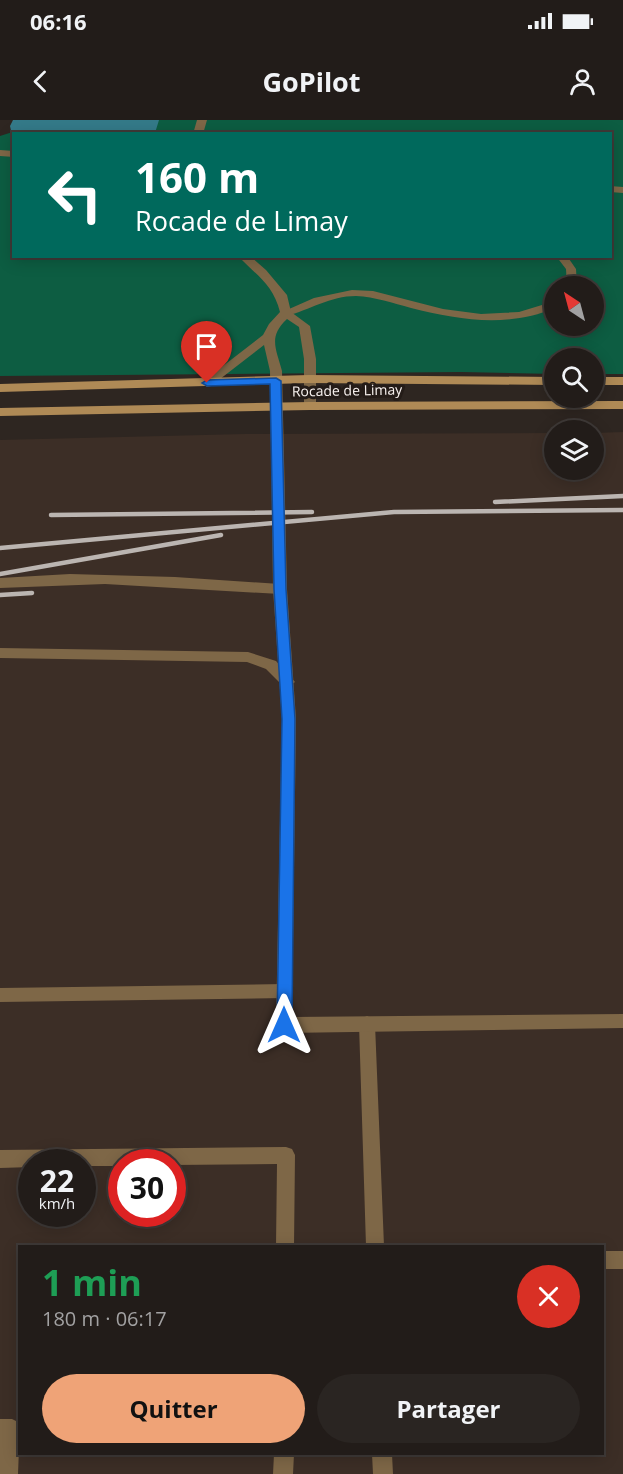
<!DOCTYPE html>
<html lang="fr">
<head>
<meta charset="utf-8">
<style>
  body { margin:0; font-family:"Open Sans",sans-serif; background:#2a2522; color:#f1f3f6; height:100vh; display:flex; flex-direction:column; font-size:22px; white-space:nowrap }
  * { box-sizing:border-box; margin:0 }
  p { font-size:20px; color:#a2a1a2 }
  .icon { flex:none; width:33px; height:33px; fill:none; stroke:currentColor; stroke-width:2; stroke-linecap:round; stroke-linejoin:round }
  .map { position:relative; flex:1; overflow:hidden }
  .side { position:absolute; left:18px; top:1125px; width:586px; height:210px; display:flex; flex-direction:column; background:#221c19; border-radius:0px; box-shadow:0 3px 15px #0003,0 0 0 2px #3f3a38 }
  .side>* { flex:none }
  .top-card { position:absolute; left:12px; top:12px; width:600px; height:126px; border-radius:0px; box-shadow:0 3px 15px #0003,0 0 0 2px #3f3a38; background:#00695c; color:#fff; overflow:hidden }
  .needle { width:39px; rotate:324deg }
  .controls { position:absolute; left:544px; top:156px; display:grid; gap:12px }
  .controls a { display:grid; place-items:center; width:60px; height:60px; border-radius:50%; background:#221c19; box-shadow:0 3px 15px #0003,0 0 0 2px #3f3a38; font-size:30px }
  .speed { position:absolute; left:18px; top:1029px; display:flex; gap:12px; font-size:30px; font-weight:700; text-align:center }
  .speed>* { display:grid; place-content:center; width:78px; height:78px; border-radius:50%; background:#221c19; box-shadow:0 3px 15px #0003,0 0 0 2px #3f3a38; line-height:1 }
  .speed small { font-size:15px; font-weight:400 }
  .speed .limit { border:9px solid #d22; background:#fff; color:#111 }
  .pin { position:absolute; display:grid; place-items:center; width:51px; height:51px; color:#fff; margin:-62px -26px; border-radius:50% 50% 50% 0; rotate:-45deg; box-shadow:0 0 6px #0007 }
  .pin .icon { rotate:45deg }
  .me { position:absolute; width:66px; margin:-33px; rotate:0deg; stroke-linejoin:round; filter:drop-shadow(0 0 4px #0008) }
  .turn { display:flex; align-items:center; gap:21px; height:126px; padding:0 24px; font-size:27px }
  .turn .icon { width:78px; height:78px; stroke-width:2.5 }
  .turn b { display:block; font-size:42px; line-height:51px }
  .round { display:grid; place-items:center; flex:none; width:63px; height:63px; border-radius:32px; background:#2a2522 }
  .head { display:flex; align-items:center; justify-content:space-between; height:102px; padding:0 24px }
  h1 { font-size:36px; font-weight:700; line-height:45px; color:#1e9e55 }
  .action { display:flex; gap:12px; margin-top:auto; padding:12px 24px }
  .action a { flex:1; height:69px; border-radius:36px; background:#efa377; color:#111; font-size:24px; font-weight:700; line-height:69px; text-align:center }
  .action a+a { background:#2a2522; color:#f1f3f6 }
  .status { display:flex; justify-content:space-between; align-items:center; height:42px; padding:0 30px; background:#221c19; direction:ltr }
  .status svg { height:16px; fill:currentColor }
  header { display:flex; justify-content:space-between; align-items:center; height:78px; padding:0 24px; background:#221c19; font-size:27px; font-weight:700 }
  .map>svg:first-child { display:block }
</style>
</head>
<body>
<div class="status"><b>06:16</b><svg viewBox="0 0 49 12"><path d="M0 12V9h3v3zM5 12V6h3v6zM10 12V3h3v9zM15 12V0h3v12zM26 1h20v11H26zM47 4h2v5h-2z"/></svg></div>
<header><svg class="icon" aria-label="back" viewBox="0 0 24 24"><path d="M15 5l-7 7 7 7"/></svg>GoPilot<svg class="icon" aria-label="person" viewBox="0 0 24 24"><circle cx="12" cy="8" r="4"/><path d="M4 21q1-7 8-7t8 7"/></svg></header>
<div class="map">
<svg width="623" height="1354" viewBox="0 0 623 1354">
  <rect width="100%" height="100%" fill="#2e2621"/>
  <path fill="#3c2e26" fill-rule="evenodd" d="M623,312v1042h-623v-1034l245,-6 310,-1v37h39v-37zM32,1042h50v52h-50zM122,1042h50v52h-50zM20,1126h583v208h-583z"/>
  <path fill="#0d5d42" fill-rule="evenodd" d="M50,0h573v254h-29v-16h-39v16l-94,-2 -461,4v-240zM14,14h596v122h-596zM555,166h39v40h-39z"/>
  <path fill="#347a89" d="M13,0h146l-4,13 -141,1 -1,6 -3,-14z"/>
  <g fill="none" stroke-linecap="round" stroke-linejoin="round">
    <path fill="#7e6747" fill-rule="evenodd" d="M0,30l14,1v6l-14,-1z
      M610,66l13,1v6l-13,-1z
      M556,136h11l9,13 1,17h-10l-1,-17z
      M352,170l21,1 70,18 38,5 38,-2 36,-11v7c-48,20 -96,12 -144,0 -18,-5 -36,-11 -55,-12 -26,0 -46,14 -70,20l-6,-3 34,-15z
      M70,454l105,3 105,7 7,5 -7,5 -175,-10 -105,4v-10z
      M0,528l248,4 28,9 19,21 -7,5 -5,-1 -17,-17 -19,-7 -247,-4z
      M285,864l6,2 2,5 -2,5 -6,2 -285,4v-14z
      M367,896l6,3 2,5 9,222h-18l-7,-222 2,-5z
      M286,1027l6,2 3,6 -1,91h-18l1,-82 -105,1v-3h-50v4h-40v-4h-50v5l-32,1v-18z
      M603,1131h20v18h-20z
      M0,1299h12l8,4 -2,51h-18z
      M274,1334h20l-1,20h-20z
      M372,1334h20l1,20h-20z"/>
    <path fill="#7e6747" fill-rule="evenodd" d="M197,0h10l-4,14h-10z
      M238,136h12l16,14 21,25 4,17 19,14 6,33v47l-6,4 -6,-4v-47l-5,-32 -12,-8c-19,18 -11,29 -5,52l5,218 9,130 -4,298 331,-3v14l-339,5 -6,-3 -2,-5 6,-306 -9,-130 -3,-218 -6,-26 -53,41 -4,1 -6,-4 62,-48 6,-11 11,-12c-7,-28 -23,-36 -42,-56z"/>
    <path fill="#af8a56" fill-rule="evenodd" d="M309,255l246,2v8l-246,-2 -309,9v-8z
      M594,257h29v8h-29z
      M623,281v8l-313,1 -310,6v-8l310,-6z"/>
    <path stroke="#bbb5b1" stroke-width="4.5" d="M495,382l128,-6
      M51,395l261,-3
      M0,428l394,-36 229,-2
      M0,454l221,-39
      M0,475l32,-2"/>
  </g>
  <path fill="#1a73e8" stroke="#114b97" stroke-width="1.5" d="M276,258l5,3 5,208 9,130 -3,306 -2,5 -6,2 -5,-2 -2,-5 5,-306 -8,-130 -4,-205 -63,2 -5,-3 5,-3z"/>
  <g text-anchor="middle" dominant-baseline="central" stroke-width="6" stroke-linejoin="round" paint-order="stroke">
    <g font-size="14" fill="#f9f3f0" stroke="#241c18">
      <text transform="translate(347 270) rotate(-1)">Rocade de Limay</text>
    </g>
  </g>
</svg>
<div class="controls">
<a><svg class="needle" viewBox="-14 -14 28 28"><path d="M0-13l5 13h-10z" fill="#e53935"/><path d="M0 13l5-13h-10z" fill="#a2a1a2"/></svg></a>
<a><svg class="icon" aria-label="search" viewBox="0 0 24 24"><circle cx="10" cy="10" r="6"/><path d="M15 15l6 6"/></svg></a>
<a><svg class="icon" aria-label="layers" viewBox="0 0 24 24"><path d="M12 4l9 5-9 5-9-5zM3 14l9 5 9-5"/></svg></a>
</div>
<div class="speed"><div>22<small>km/h</small></div><div class="limit">30</div></div>
<div class="pin" style="left:207px;top:263px;background:#d93025"><svg class="icon" aria-label="arrive" viewBox="0 0 24 24"><path d="M6 21V4h12l-3 4 3 4H6"/></svg></div>
<svg class="me" style="left:284px;top:905px" viewBox="-20 -20 40 40"><path d="M0-17L14 15 0 8-14 15z" fill="#1a73e8" stroke="#fff" stroke-width="4"/></svg>
<div class="top-card">
<div class="turn"><svg class="icon" aria-label="left" viewBox="0 0 24 24"><path d="M17 20v-9H6M10 6l-5 5 5 5"/></svg><div><b>160 m</b>Rocade de Limay</div></div>
</div>
<section class="side">
<div class="head"><div><h1>1 min</h1><p>180 m · 06:17</p></div><a class="round" style="background:#d93025;color:#fff"><svg class="icon" aria-label="close" viewBox="0 0 24 24"><path d="M6 6l12 12M18 6L6 18"/></svg></a></div>
<div class="action"><a>Quitter</a><a>Partager</a></div>
</section>
</div>
</body>
</html>
